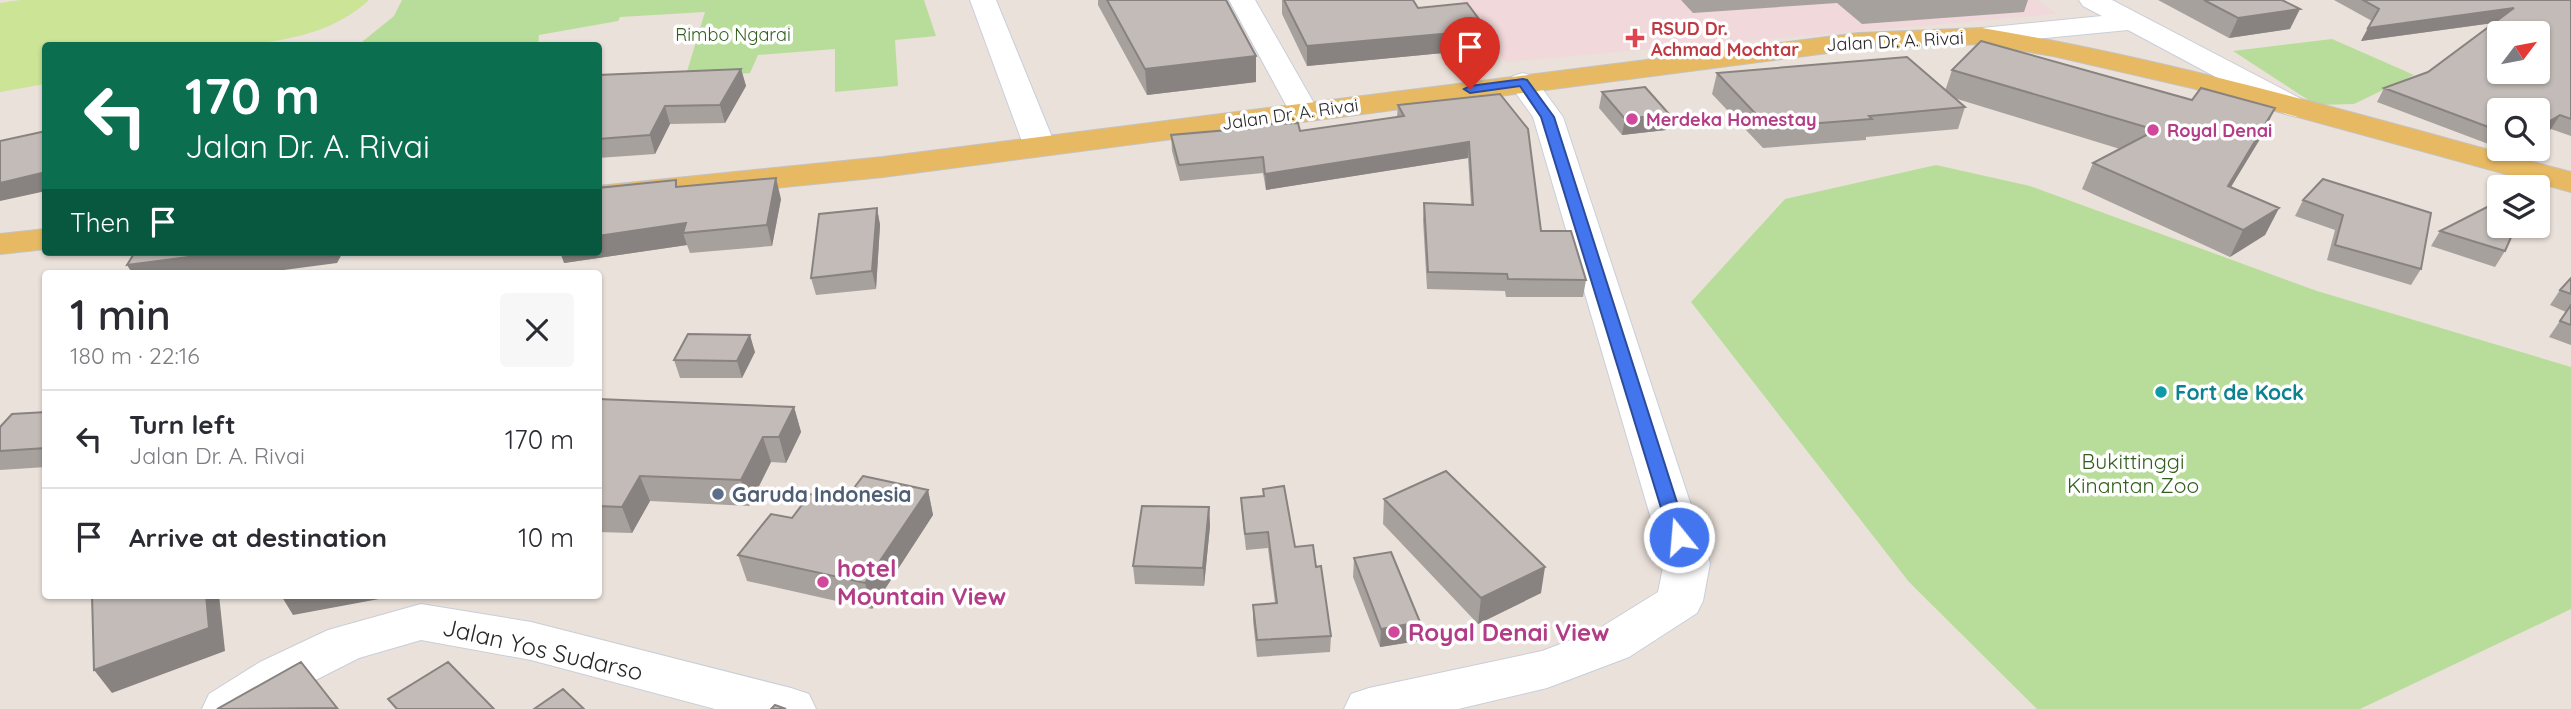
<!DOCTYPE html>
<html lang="en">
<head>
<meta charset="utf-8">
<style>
  body { margin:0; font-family:Quicksand,sans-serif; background:#f7f7f7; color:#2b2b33; height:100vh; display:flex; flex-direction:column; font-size:26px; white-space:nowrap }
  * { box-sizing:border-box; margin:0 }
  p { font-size:23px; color:#7c7c81 }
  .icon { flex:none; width:38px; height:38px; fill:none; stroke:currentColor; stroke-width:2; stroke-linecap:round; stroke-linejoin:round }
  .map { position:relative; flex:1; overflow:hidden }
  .drawer { position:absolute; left:42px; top:270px; width:560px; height:329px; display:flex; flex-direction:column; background:#fff; border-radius:7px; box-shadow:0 2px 5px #0004 }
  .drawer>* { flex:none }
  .top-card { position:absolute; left:42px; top:42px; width:560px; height:214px; border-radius:7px; box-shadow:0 2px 5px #0004; background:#0b6e4f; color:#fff; overflow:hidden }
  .needle { width:46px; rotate:58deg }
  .tools { position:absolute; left:2487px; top:21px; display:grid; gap:14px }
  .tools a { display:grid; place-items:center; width:63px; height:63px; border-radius:7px; background:#fff; box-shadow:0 2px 5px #0004; font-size:35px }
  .pin { position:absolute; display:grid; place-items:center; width:60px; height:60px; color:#fff; margin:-72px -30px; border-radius:50% 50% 50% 0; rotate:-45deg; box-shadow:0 0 7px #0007 }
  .pin .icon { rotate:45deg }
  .me { position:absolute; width:77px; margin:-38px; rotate:343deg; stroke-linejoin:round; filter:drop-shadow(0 0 5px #0008) }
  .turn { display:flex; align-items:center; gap:24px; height:147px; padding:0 28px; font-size:32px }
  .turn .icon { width:91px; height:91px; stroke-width:2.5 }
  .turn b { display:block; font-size:49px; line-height:60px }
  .then { display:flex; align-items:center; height:66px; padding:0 28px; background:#0003; gap:14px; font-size:26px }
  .round { display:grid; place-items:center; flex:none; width:74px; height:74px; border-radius:7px; background:#f7f7f7 }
  .head { display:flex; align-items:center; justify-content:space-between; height:119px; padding:0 28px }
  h1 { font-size:42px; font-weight:600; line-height:52px }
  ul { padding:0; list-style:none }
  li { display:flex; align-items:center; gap:21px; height:98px; padding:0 28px; border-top:2px solid #e1e1e2 }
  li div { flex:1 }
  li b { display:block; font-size:26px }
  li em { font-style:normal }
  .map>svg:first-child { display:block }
</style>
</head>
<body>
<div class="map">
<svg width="2571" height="709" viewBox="0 0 2571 709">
  <rect width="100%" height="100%" fill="#eae1da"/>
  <path fill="#f0d8db" d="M1462,0h575l20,14 -552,48z"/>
  <path fill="#b8dd9a" d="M402,0h522l12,36 -41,4 3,46 -63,6v-43l-77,6 -8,18 -65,5 20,-66 -85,5 -2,4 -79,14 -1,10 -181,1 37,-30z
    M2332,39l82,36 -60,29 -38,1 -83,-54z
    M1936,165l94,21 287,105 254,76v242l-211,100h-323l-128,-127 -218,-280 94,-103z"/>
  <path fill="#cbe496" d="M21,0h348c-53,49 -138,46 -205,46 -40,0 -79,0 -118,0l-1,38 -45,8v-89z"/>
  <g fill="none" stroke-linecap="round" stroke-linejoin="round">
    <defs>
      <path id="minor" d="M970,0h26l60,147 -5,7 -11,2 -11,-2 -5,-7z
        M1229,0h26l64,112 -4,6 -11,3 -11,-3z
        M2079,0h33l195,102 4,6 -4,6 -11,3 -11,-3 -157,-84 -146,14 -10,-2 -4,-6 4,-6 10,-2 120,-12 -19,-10z
        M1523,73l10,3 30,41 147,446 -7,38 -6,12 -68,44 -82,31 -89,21h-114l7,-15 18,-6 173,-37 53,-20 63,-39 6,-29 -131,-446 -25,-35 5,-6z
        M421,604l110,18 260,66 18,6 7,15h-101l-184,-49 -110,-20 -62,18 -63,32 -29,19h-65l7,-15 51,-32 68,-32z"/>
      <path id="major" d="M1982,28c199,33 394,92 589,144v20l-379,-104 -139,-32 -71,-12 -124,5 -975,128 -285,29v-20l285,-29 975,-124z
        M46,229v20l-46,5v-20z"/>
    </defs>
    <use href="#minor" stroke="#c9ced9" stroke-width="2"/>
    <use href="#major" stroke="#c3c3c3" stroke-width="2"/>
    <use href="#minor" fill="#fff" fill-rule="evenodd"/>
    <use href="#major" fill="#e7b962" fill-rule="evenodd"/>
  </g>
  <path fill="#a7a19d" d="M1098,0h128l30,82 -109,13 -49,-90z
    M1282,0h131l5,8 67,41 -178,17 -25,-52z
    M1681,0h347l-4,12 -162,12 -25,-21 -144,10z
    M2158,0h124l8,29 -61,9z
    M2334,0h237v136l-20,-7 -13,8v-27h-39v38l-122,-46 7,-14 44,-16 66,-49 -133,18 11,-20z
    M741,69l5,17 -21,37 -55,1 -15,30 -57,4v-83z
    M1952,70l311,64 -32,53 48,21 -14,27 -35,22 -148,-68 11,-26 27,-14 -166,-51 11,9 -7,22 -92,8v3l-103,8 -51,-54 5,-21 228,18z
    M1602,92l67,22 -3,16 -44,5 -23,-27z
    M1500,94l41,137 45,49 -3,17h-77l-1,-6 -78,-2 -4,-69 1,-17 47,2 -3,-47 -202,32 -3,-17 -83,8 -8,-30 -1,-16 129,-4 97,-14 1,-12z
    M2502,149h16l-7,3z
    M678,187l103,12 -9,47 -82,7 -3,-8 -123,18z
    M2303,200l128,13 -10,56 -10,16 -84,-25 8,-30 -40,-14z
    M877,208l3,17 -4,64 -60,6 -5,-17z
    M2440,231l65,20 -10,16 -64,-21z
    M2571,278v67l-22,-8 17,-25 -16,-7 10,-15z
    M755,352l-13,26h-62l-6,-18z
    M598,399l196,8 7,25 -15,31 -15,-1 -22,44 -99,-5 -18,32 -34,-1z
    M46,412v55l-46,3v-43z
    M1263,489l32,58 21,20 15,69 -1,16 -73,5 -4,-36v-16l22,-2 -7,-55 -22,2 -4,-36 -1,-16 22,-2z
    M928,490l5,25 -61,94 -125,-28 -9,-26 54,-37 52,-17z
    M1384,499l157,94 -63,31 -95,-100z
    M1209,507l1,19 -6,60 -69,-2 -2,-18z
    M1354,558l66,64 -2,19 -38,6 -27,-70z"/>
  <path fill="#888380" d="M2514,8l-7,13 -146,20 7,-13z
    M2300,9l-10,20 -61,9 9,-20z
    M1487,30l-2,19 -178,17v-20z
    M1256,56v26l-109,13 -2,-26z
    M741,69l5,17 -21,37 -5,-18z
    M665,106l5,18 -15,30 -5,-19z
    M2275,108l-12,26 -48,79 13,-27z
    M1669,114l-3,16 -44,5 3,-16z
    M2560,115l-9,14 -13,8v-9z
    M1469,142l-1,16 -202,32 -1,-16z
    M46,172v19l-46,10v-18z
    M776,178l5,21 -9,47 -5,-21z
    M877,208l3,17 -4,64 -4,-18z
    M2279,208l-14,27 -35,22 13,-27z
    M686,223l-3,10 4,12 -123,18 -4,-11h38v-16z
    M227,252h116l-6,11 -76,10h-129l-5,-8z
    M750,335l5,17 -13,26 -5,-17z
    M794,407l7,25 -15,31 -7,-26z
    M763,437l8,25 -22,44 -8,-26z
    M640,476l10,25 -18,32 -10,-26z
    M928,490l5,25 -61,94 -7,-26z
    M1209,507l1,19 -6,60 -1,-18z
    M1545,567l-4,26 -63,31 3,-26z
    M206,595h13l6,56 -113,42 -18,-23z
    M291,595h90l-2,4 -86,16 -11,-18z
    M1420,622l-2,19 -38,6 1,-18z"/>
  <path fill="#c2bbb7" stroke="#888380" stroke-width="2" fill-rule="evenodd" d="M1107,0h119l30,56 -111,13z
    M1284,0h129l5,8 49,-5 20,27 -180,16z
    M2204,0h78l18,9 -62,9z
    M2363,0h208v119l-11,-4 -22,13v-18h-39v21l-115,-43 44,-16 86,-64 -146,20 11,-19zM2499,33h39v39h-39z
    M1981,41l211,59 9,-12 74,20 -47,78 51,22 -36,22 -150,-67 63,-33 -204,-60z
    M1907,57l58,50 -96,9 3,3 -104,8 -51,-54z
    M741,69l-21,36 -55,1 -15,29 -52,4v-64z
    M1645,87l24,27 -44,5 -23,-27z
    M1500,94l28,35 13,102h30l15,49 -78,-1 -1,-5 -79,-2 -4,-69 49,2 -4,-63 -204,32 -2,-17 -84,8 -8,-30 80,-7v-3l47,-2 2,8 104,-15 -6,-11z
    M46,131v41l-46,11v-42z
    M776,178l-9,47 -84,8 3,-10 -88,13v-48l78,-8v7z
    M2323,179l108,34 -10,56 -86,-24 8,-30 -40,-15z
    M2499,201v25h17l-11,25 -65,-20z
    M877,208l-5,63 -61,7 8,-64z
    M135,252h92l-100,13z
    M2571,278v16l-11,-4z
    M2571,305v20l-11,-4z
    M688,334l62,1 -13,26 -63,-1z
    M598,399l196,8 -15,30h-16l-22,43 -101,-4 -18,31 -24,-1z
    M46,412v36l-46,3v-24l12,-13z
    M1446,471l99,96 -64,31 -97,-99z
    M863,476l65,14 -63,93 -127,-28 33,-41 21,4 18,-24 34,7z
    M1284,486l11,61 18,-2 3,22 5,-1 10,70 -74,4 -4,-35 24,-2 -9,-71 -23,2 -4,-36 23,-2 -1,-7z
    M1142,506l67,1 -6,61 -70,-2z
    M1391,552l29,70 -39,7 -27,-71z
    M92,595h114l3,33 -115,42z
    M301,662l36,46 -120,1z
    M448,662l46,47h-97l-9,-10z
    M563,689l21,20h-50z
    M775,705l11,4h-15z"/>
  <path fill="#4375ee" stroke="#2c4c9b" stroke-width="2" d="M1523,79l4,1 27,37 134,420 -3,5h-13l-2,-5 -129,-420 -21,-31 -50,7 -6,-4 6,-3z"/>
  <path fill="#e0444e" stroke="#fff" stroke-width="2.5" d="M1631.5 27.5h7v7h7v7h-7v7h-7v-7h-7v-7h7z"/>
  <g fill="#d1479c" stroke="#fff" stroke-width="2.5">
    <circle cx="1632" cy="119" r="7"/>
    <circle cx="2153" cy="130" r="7"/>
    <circle cx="823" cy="582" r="7"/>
    <circle cx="1394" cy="632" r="7"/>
  </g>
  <circle fill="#0f9aa8" stroke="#fff" stroke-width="2.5" cx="2161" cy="392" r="7"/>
  <circle fill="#5c6f8a" stroke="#fff" stroke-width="2.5" cx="718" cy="494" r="7"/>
  <g text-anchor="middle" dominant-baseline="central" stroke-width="7" stroke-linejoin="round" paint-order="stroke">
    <g font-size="18" font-weight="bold" fill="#be3a42" stroke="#fff" text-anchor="start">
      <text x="1651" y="28">RSUD Dr.<tspan x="1651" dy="21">Achmad Mochtar</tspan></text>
    </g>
    <g font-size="18" fill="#325f1e" stroke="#fff">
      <text x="733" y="34">Rimbo Ngarai</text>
    </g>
    <g font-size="18" fill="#282828" stroke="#fff">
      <text transform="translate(1895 41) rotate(-3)">Jalan Dr. A. Rivai</text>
      <text transform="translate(1290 114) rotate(-8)">Jalan Dr. A. Rivai</text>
    </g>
    <g font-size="18" font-weight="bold" fill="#b23c85" stroke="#fff" text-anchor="start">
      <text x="1646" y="119">Merdeka Homestay</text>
      <text x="2167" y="130">Royal Denai</text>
    </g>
    <g font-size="21" font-weight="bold" fill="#0d838f" stroke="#fff" text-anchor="start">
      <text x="2175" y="392">Fort de Kock</text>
    </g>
    <g font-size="21" fill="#325f1e" stroke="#fff">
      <text x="2133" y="461">Bukittinggi<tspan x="2133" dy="24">Kinantan Zoo</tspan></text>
    </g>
    <g font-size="21" font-weight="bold" fill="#4e5e75" stroke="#fff" text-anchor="start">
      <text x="732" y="494">Garuda Indonesia</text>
    </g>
    <g font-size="24" font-weight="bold" fill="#b23c85" stroke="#fff" text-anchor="start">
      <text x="837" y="568">hotel<tspan x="837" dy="28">Mountain View</tspan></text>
      <text x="1408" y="632">Royal Denai View</text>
    </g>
    <g font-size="24" fill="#282828" stroke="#fff">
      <text transform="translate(543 649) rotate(13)">Jalan Yos Sudarso</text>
    </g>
  </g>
</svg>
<div class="tools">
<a><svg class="needle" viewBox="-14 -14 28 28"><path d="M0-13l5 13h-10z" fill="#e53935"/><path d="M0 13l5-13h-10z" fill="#7c7c81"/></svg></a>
<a><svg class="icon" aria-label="search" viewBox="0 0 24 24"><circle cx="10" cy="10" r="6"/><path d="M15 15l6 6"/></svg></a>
<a><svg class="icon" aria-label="layers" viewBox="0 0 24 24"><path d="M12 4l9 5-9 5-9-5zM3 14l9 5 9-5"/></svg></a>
</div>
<div class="pin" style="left:1470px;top:89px;background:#d93025"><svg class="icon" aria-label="arrive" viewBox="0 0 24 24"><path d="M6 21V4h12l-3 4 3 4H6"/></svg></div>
<svg class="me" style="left:1679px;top:537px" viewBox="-20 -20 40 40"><circle r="17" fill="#4375ee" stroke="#fff" stroke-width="3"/><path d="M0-11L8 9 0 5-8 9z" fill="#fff"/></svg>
<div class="top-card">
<div class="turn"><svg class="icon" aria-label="left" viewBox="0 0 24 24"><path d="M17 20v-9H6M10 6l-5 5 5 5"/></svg><div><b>170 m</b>Jalan Dr. A. Rivai</div></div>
<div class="then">Then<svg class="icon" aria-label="arrive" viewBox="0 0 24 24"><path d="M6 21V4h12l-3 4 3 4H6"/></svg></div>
</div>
<section class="drawer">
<div class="head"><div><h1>1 min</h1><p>180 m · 22:16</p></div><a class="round"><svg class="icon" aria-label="close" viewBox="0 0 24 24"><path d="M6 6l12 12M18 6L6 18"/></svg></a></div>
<ul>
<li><svg class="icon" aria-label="left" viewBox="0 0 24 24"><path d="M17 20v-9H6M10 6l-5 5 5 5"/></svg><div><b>Turn left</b><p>Jalan Dr. A. Rivai</p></div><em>170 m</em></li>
<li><svg class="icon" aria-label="arrive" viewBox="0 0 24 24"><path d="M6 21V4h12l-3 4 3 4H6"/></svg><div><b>Arrive at destination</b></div><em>10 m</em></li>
</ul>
</section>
</div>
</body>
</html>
